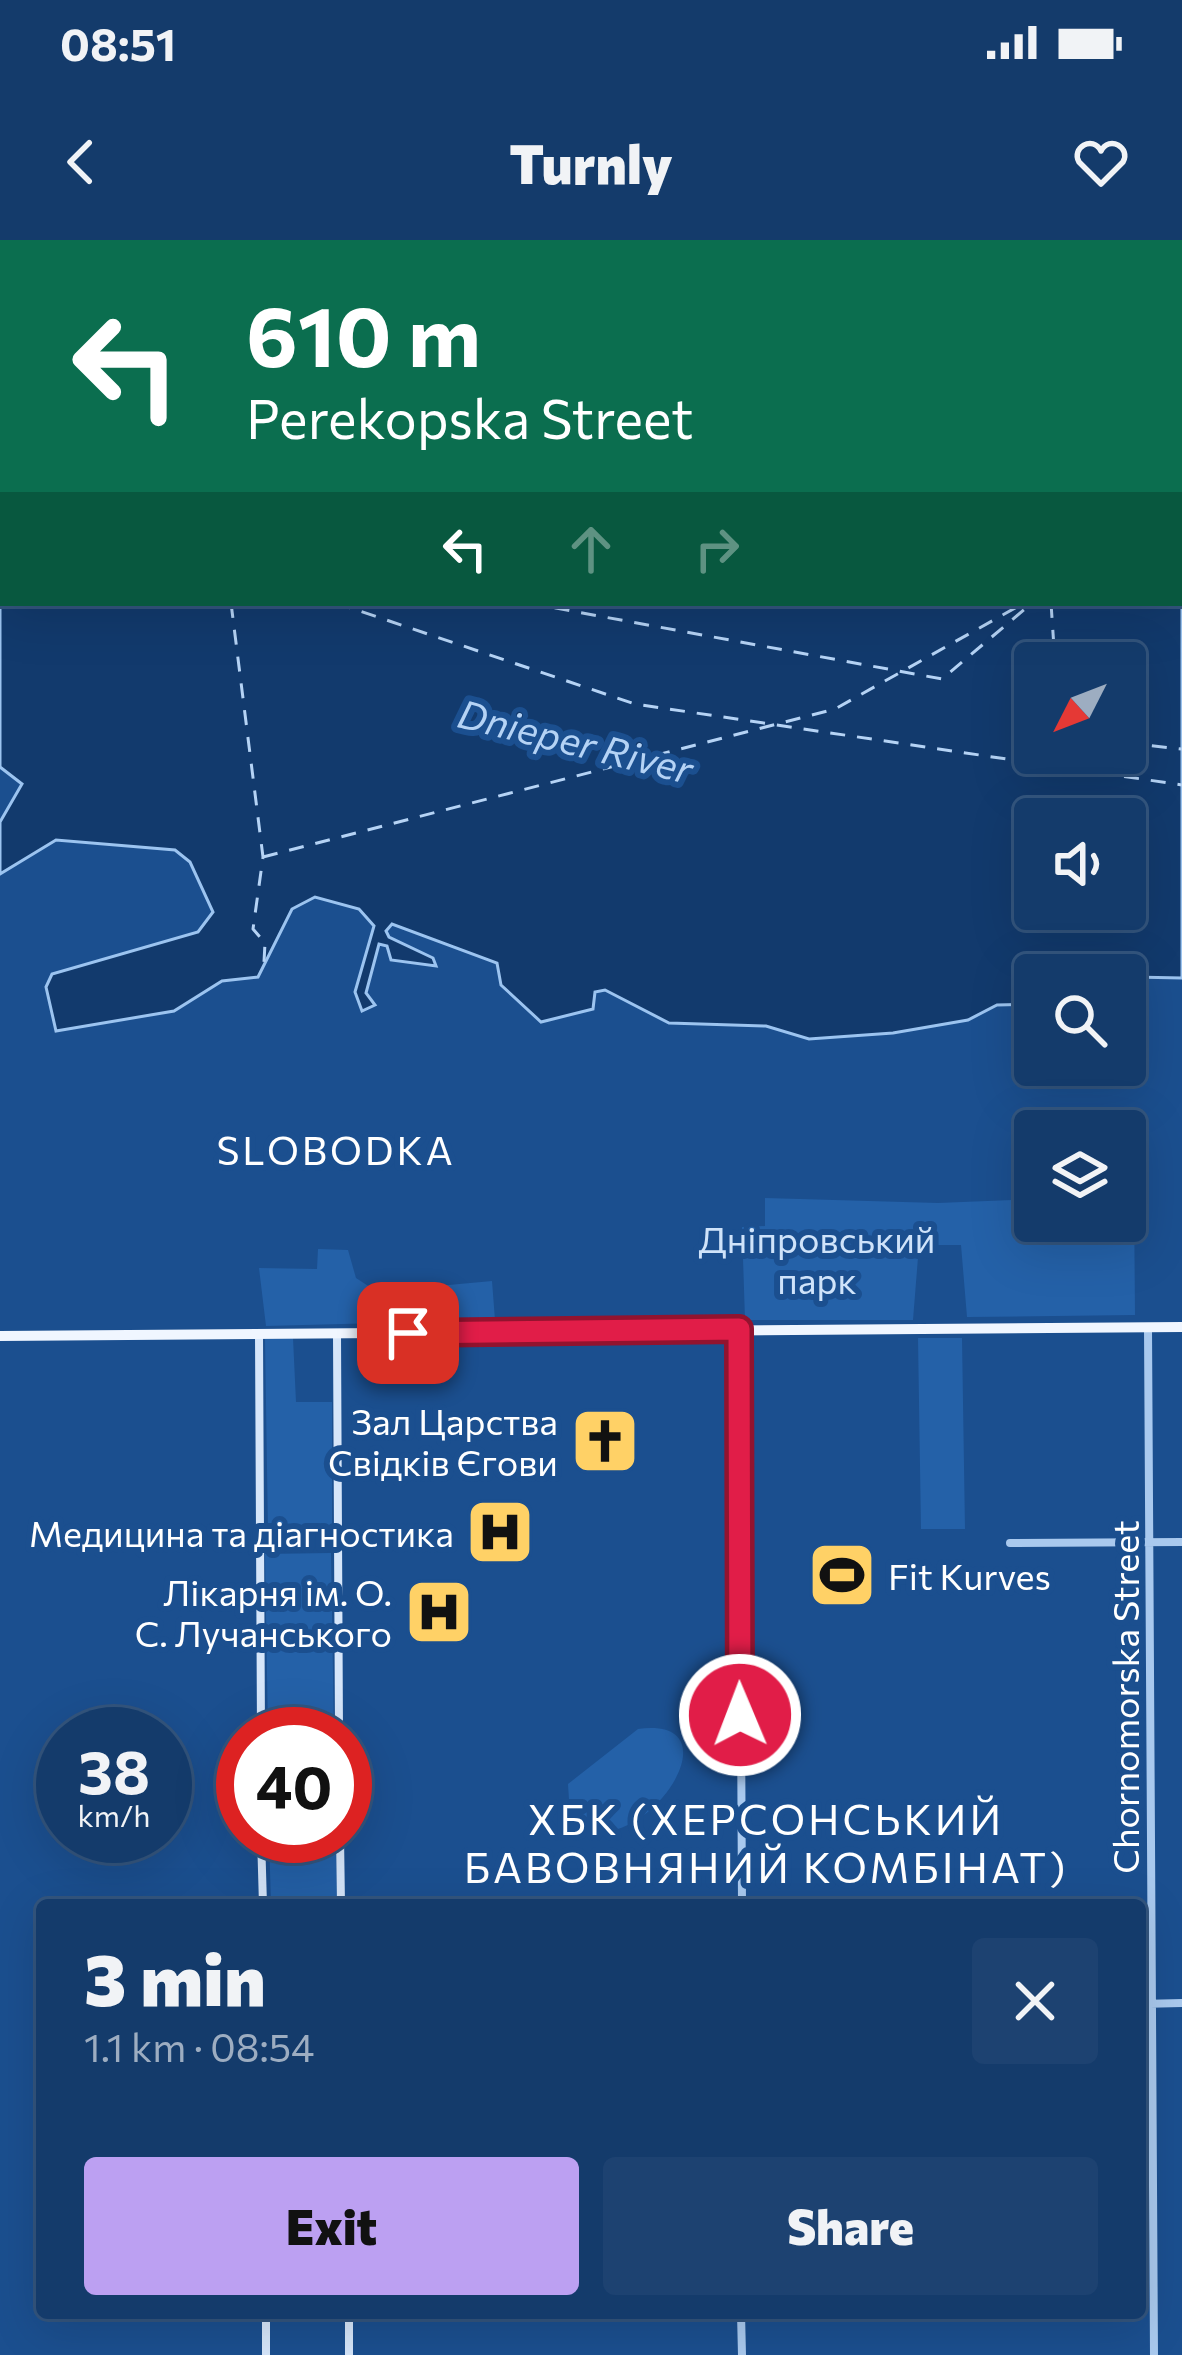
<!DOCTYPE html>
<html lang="en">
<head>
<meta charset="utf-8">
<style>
  body { margin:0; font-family:Commissioner,sans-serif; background:#1d4271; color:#f1f3f6; height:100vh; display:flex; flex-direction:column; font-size:45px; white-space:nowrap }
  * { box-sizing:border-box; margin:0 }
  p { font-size:39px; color:#9dadc1 }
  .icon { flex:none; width:66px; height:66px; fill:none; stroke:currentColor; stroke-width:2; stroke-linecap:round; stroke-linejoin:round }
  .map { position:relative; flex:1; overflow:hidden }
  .panel { position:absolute; left:36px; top:1659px; width:1110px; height:420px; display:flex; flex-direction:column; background:#143b6b; border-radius:12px; box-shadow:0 12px 48px #0002,0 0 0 3px #33557e }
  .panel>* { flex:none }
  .top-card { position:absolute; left:0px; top:0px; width:1182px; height:366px; box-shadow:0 12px 48px #0002,0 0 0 3px #33557e; background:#0b6e4f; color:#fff; overflow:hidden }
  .needle { width:78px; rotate:228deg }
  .controls { position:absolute; left:1014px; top:402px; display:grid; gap:24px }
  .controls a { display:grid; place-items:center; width:132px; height:132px; border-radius:12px; background:#143b6b; box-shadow:0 12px 48px #0002,0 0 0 3px #33557e; font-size:60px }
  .speed { position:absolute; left:36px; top:1467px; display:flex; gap:24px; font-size:60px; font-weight:700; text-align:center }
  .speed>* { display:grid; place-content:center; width:156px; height:156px; border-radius:50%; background:#143b6b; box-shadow:0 12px 48px #0002,0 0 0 3px #33557e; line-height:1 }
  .speed small { font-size:30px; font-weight:400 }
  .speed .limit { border:18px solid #d22; background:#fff; color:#111 }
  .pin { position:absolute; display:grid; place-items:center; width:102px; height:102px; color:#fff; margin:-51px; border-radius:24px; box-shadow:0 6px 18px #0006 }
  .me { position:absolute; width:132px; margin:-66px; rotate:359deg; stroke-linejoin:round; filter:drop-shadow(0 0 9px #0008) }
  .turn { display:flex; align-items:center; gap:42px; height:252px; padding:0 48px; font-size:54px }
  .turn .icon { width:156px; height:156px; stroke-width:2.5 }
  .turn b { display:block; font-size:84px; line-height:102px }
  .lanes { display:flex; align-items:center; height:114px; padding:0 48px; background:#0003; justify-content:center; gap:60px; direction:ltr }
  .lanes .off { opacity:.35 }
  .round { display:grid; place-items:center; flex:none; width:126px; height:126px; border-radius:12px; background:#1d4271 }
  .summary { display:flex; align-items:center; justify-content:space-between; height:204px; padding:0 48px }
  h1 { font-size:72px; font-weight:800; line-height:90px }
  .cta { display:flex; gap:24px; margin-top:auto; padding:24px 48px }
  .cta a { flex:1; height:138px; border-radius:12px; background:#bca0f2; color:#111; font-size:48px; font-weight:800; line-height:138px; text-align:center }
  .cta a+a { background:#1d4271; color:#f1f3f6 }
  .status { display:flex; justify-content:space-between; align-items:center; height:84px; padding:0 60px; background:#143b6b; direction:ltr }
  .status svg { height:33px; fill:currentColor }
  header { display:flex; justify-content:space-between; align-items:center; height:156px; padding:0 48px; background:#143b6b; font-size:54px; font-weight:800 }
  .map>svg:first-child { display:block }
</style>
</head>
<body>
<div class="status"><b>08:51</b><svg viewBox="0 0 49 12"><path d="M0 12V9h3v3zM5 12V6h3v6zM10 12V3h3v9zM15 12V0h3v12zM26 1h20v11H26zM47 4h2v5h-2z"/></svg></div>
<header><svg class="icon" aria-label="back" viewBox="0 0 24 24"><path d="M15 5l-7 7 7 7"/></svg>Turnly<svg class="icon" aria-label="heart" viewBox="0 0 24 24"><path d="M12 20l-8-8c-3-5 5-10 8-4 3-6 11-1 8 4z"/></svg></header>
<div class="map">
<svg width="1182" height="2115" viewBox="0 0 1182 2115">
  <rect width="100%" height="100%" fill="#1b4f8f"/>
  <path fill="#2461a8" d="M479,0h703v218l-3,-215z
    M1134,955l1,120 -168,2 -6,-72h-42l-6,75h-168l-3,-93 23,-1v-28l173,5 97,-4v22h90v-25z
    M318,1009l30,1 8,28 26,17 20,4 36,-13 54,-5 3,39 -229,6 -7,-58 58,1z
    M293,1098l3,64h36v131h-64l-3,-194z
    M918,1098h44l3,191h-44z
    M331,1313l3,181h-66l-3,-180z
    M638,1489c100,-13 12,122 -53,101l-15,-14 -2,-32z
    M269,1596h67l1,69h-66z"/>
  <path fill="#123a6d" stroke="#9cc4f0" stroke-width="3" fill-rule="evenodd" d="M0,47l3,316h1176l3,-14v389l-147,-3v29l-38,1 -29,15 -75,13 -84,6 -43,-13 -97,-3 -64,-33 -10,2 -2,17 -52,13 -40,-37 -4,-22 -105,-39 -6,7 3,6 44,21 3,8 -45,-6 -4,-14 -8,-2 -13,49 9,12 -13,6 -7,-19 19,-66 -15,-17 -44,-12 -23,12 -34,68 -36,4 -48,30 -118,20 -10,-44 6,-13 146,-42 15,-20 -23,-50 -15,-12 -119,-10 -56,34v-52l22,-38 -22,-17zM1035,423h90v90h-90zM1035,579h90v90h-90z"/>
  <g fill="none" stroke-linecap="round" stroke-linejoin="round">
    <path stroke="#b5d3f5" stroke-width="3" stroke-dasharray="15 12" stroke-linecap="butt" d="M0,144l3,1
      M0,249l3,1
      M231,363l32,254 -10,72 12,14 -1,19
      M336,363l299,101 547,81
      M528,363l414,76 90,-76
      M894,363h24
      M1051,363l4,60
      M1125,503l57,6
      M263,617l572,-148 189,-106"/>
    <path stroke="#a9c9ee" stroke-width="8" d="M1148,1088l6,1027
      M739,1091l3,574
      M1010,1303l172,-1
      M1140,1764l42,-1
      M741,2073l1,42"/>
    <path stroke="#d6e6fa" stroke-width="8" d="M259,1094l2,400
      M337,1094l2,400
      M261,1596l2,69
      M340,1596l1,69
      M349,2073v42
      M266,2115v-42"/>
    <path stroke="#f0f6ff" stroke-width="10" d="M0,1096l1182,-9"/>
  </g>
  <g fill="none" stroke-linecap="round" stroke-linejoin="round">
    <defs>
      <path id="route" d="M408,1093l331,-4 1,386"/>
    </defs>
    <use href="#route" stroke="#92132f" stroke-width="30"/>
    <use href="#route" stroke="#e11d48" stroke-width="21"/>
  </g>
  <defs>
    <symbol id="church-square" viewBox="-11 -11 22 22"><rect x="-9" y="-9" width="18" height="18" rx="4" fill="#ffd166" stroke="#1b4f8f"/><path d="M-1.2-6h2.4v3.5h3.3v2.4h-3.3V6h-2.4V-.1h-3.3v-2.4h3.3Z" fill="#111"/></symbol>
    <symbol id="hospital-square" viewBox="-11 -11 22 22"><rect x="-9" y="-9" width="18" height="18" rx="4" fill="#ffd166" stroke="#1b4f8f"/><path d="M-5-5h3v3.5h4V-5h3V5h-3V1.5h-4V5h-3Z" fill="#111"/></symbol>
    <symbol id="stadium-square" viewBox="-11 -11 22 22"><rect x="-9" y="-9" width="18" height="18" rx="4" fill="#ffd166" stroke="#1b4f8f"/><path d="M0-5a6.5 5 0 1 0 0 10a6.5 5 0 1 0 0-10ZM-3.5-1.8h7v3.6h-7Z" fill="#111"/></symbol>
  </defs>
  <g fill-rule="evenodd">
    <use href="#church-square" x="567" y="1163" width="76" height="76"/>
    <use href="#hospital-square" x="462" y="1254" width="76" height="76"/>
    <use href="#stadium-square" x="804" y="1297" width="76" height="76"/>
    <use href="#hospital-square" x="401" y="1334" width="76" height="76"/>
  </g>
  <g text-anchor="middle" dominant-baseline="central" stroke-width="12" stroke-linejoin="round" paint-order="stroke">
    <g font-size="36" fill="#cfe3fa" stroke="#1b4f8f">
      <text x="817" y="998">Дніпровський<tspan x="817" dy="41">парк</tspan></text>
    </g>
    <g font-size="36" fill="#fff" stroke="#1b4f8f" text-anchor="end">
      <text x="558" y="1180">Зал Царства<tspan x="558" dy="41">Свідків Єгови</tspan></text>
      <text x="454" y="1292">Медицина та діагностика</text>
      <text x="888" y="1335" text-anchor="start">Fit Kurves</text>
      <text x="392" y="1351">Лікарня ім. О.<tspan x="392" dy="41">С. Лучанського</tspan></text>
    </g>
    <g font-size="36" fill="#fff" stroke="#1b4f8f">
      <text transform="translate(1124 1457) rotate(-90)">Chornomorska Street</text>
    </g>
    <g font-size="39" font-style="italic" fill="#b5d3f5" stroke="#1b4f8f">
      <text transform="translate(576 500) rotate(14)">Dnieper River</text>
    </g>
    <g font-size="39" letter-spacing="3" fill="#fff" stroke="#1b4f8f">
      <text x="336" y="909">SLOBODKA</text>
    </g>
    <g font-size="42" letter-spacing="3" fill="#fff" stroke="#1b4f8f">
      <text x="766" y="1578">ХБК (ХЕРСОНСЬКИЙ<tspan x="766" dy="48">БАВОВНЯНИЙ КОМБІНАТ)</tspan></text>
    </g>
  </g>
</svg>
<div class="controls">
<a><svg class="needle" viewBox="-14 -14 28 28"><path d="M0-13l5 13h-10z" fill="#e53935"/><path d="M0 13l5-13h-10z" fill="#9dadc1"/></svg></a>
<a><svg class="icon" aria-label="sound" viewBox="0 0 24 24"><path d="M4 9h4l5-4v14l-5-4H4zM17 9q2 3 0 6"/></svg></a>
<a><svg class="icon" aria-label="search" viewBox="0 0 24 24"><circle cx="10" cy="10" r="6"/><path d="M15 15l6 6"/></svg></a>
<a><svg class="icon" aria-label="layers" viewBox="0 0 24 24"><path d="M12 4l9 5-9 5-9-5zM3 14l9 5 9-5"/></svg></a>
</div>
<div class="speed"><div>38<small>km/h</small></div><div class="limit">40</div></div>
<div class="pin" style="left:408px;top:1093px;background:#d93025"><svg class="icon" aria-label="arrive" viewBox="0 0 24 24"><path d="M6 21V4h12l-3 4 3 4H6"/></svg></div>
<svg class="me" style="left:740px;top:1475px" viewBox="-20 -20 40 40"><circle r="17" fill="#e11d48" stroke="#fff" stroke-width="3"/><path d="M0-11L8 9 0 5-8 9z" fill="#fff"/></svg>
<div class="top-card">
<div class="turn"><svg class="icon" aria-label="left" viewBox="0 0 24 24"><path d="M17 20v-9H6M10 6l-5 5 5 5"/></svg><div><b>610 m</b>Perekopska Street</div></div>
<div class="lanes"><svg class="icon" aria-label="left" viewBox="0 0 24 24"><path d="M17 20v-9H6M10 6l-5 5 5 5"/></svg><svg class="icon off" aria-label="ahead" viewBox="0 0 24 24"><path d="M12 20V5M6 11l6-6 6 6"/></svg><svg class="icon off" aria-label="right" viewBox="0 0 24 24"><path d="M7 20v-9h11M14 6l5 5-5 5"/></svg></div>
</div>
<section class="panel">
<div class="summary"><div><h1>3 min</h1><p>1.1 km · 08:54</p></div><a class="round"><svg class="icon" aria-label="close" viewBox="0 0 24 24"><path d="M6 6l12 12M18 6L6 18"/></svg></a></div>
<div class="cta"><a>Exit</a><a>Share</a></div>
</section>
</div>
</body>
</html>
